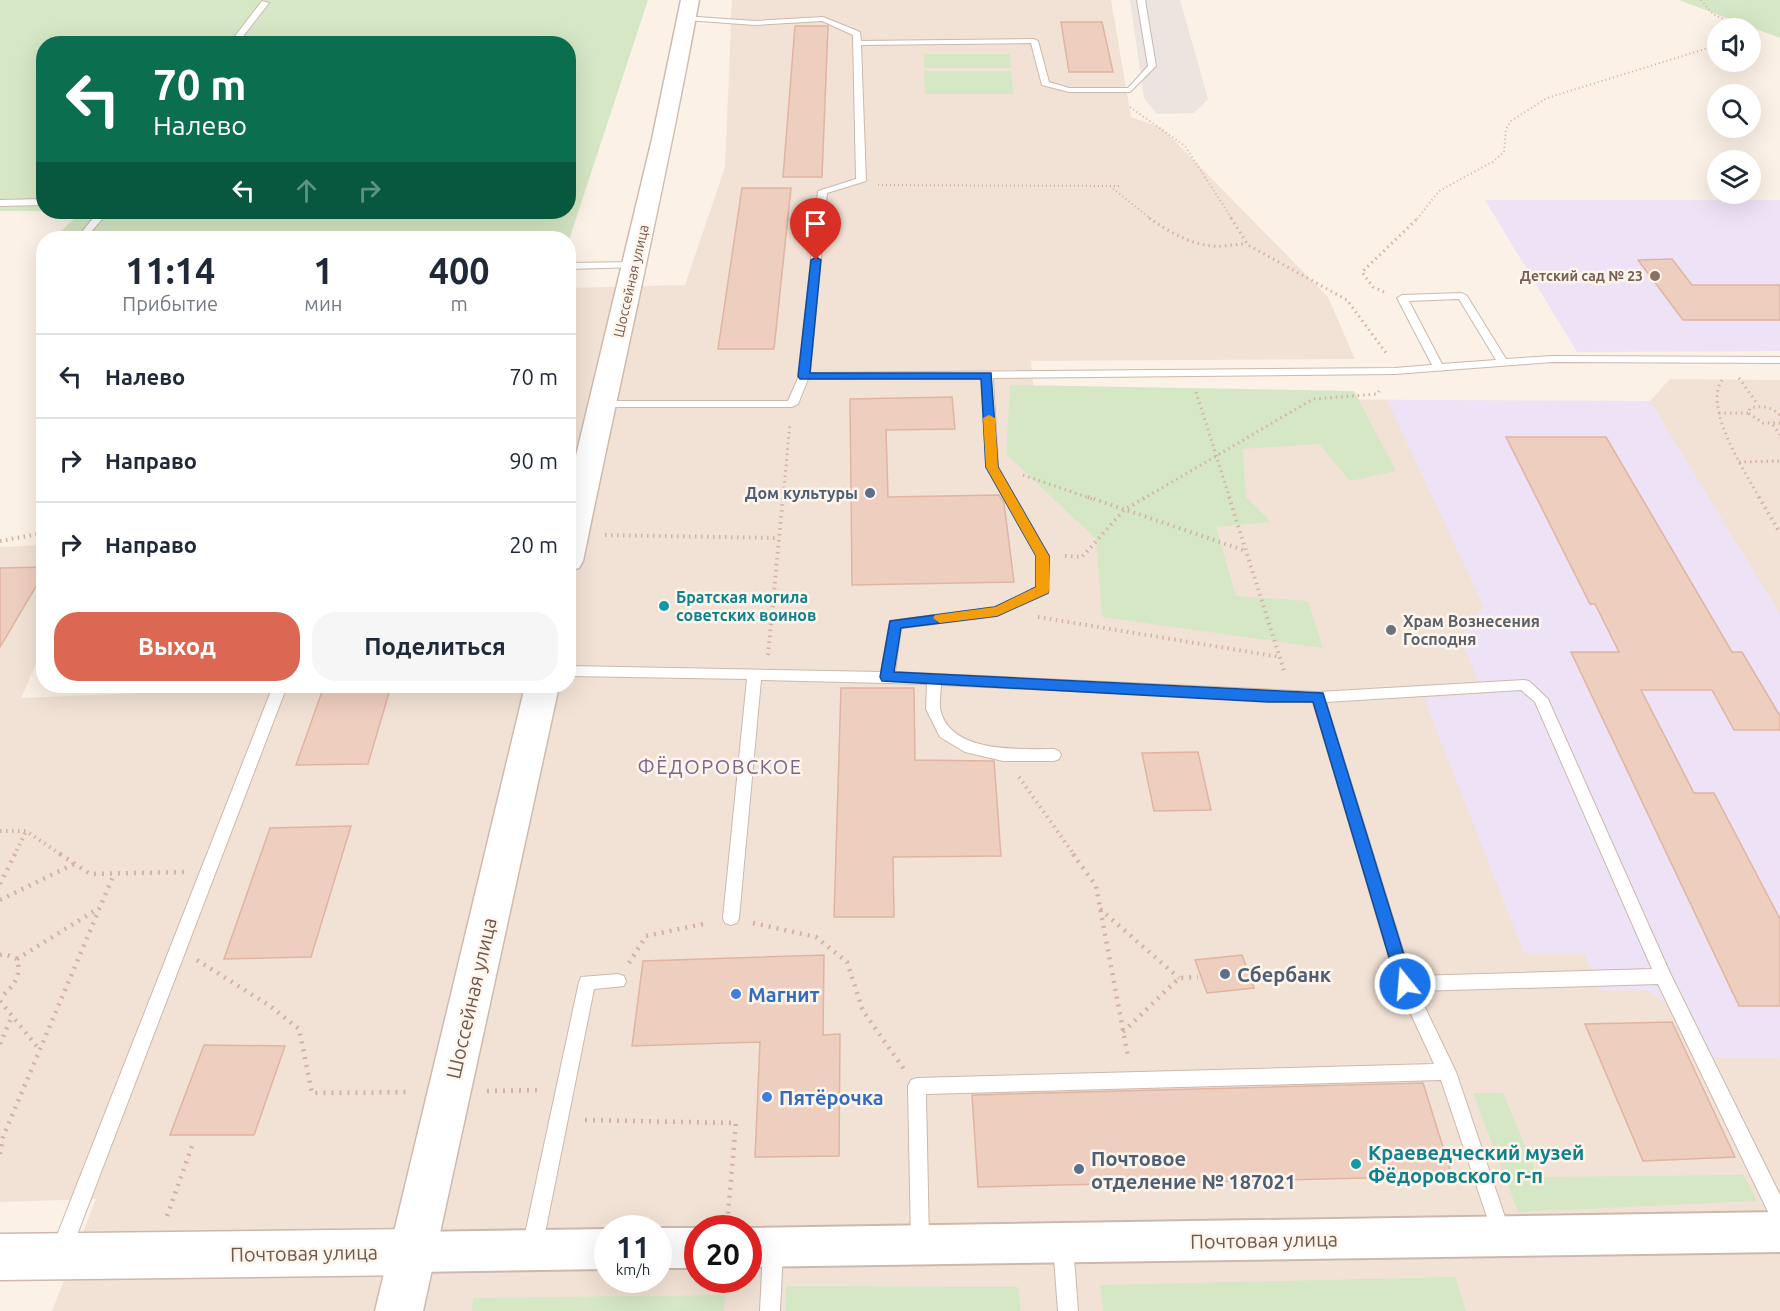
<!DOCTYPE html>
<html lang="ru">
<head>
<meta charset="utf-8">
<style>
  body { margin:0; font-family:Ubuntu,sans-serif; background:#f6f6f7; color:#1f2937; height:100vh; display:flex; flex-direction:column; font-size:22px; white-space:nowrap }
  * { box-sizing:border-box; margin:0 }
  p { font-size:20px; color:#747a83 }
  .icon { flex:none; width:33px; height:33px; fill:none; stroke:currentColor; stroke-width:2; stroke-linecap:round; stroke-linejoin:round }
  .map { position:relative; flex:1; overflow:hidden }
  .details { position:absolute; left:36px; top:231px; width:540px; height:462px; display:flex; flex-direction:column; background:#fff; border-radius:24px; box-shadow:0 6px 24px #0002 }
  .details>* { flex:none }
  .banner { position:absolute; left:36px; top:36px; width:540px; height:183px; border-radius:24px; box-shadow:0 6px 24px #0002; background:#0b6e4f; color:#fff; overflow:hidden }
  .fabs { position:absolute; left:1707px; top:18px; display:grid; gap:12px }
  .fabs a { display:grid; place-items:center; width:54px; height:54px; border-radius:50%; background:#fff; box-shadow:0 6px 24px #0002; font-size:30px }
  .speed { position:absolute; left:594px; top:1215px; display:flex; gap:12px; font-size:30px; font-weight:700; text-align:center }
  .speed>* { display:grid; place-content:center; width:78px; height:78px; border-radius:50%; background:#fff; box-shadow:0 6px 24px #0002; line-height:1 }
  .speed small { font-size:15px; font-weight:400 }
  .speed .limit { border:9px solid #d22; background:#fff; color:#111 }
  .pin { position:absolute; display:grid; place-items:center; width:51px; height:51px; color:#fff; margin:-62px -26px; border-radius:50% 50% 50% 0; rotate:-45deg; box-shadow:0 0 6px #0007 }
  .pin .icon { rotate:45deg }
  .me { position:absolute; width:66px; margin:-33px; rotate:343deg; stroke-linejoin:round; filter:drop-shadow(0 0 4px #0008) }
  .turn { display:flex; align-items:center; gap:21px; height:126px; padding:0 18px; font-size:27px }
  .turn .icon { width:78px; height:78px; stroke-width:2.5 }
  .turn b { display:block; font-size:42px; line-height:51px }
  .lanes { display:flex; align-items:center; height:57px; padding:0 18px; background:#0003; justify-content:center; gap:30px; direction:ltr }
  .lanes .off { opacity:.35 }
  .eta { display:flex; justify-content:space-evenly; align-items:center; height:102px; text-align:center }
  .eta b { font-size:36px; font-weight:600; line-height:42px }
  .primary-button { display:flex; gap:12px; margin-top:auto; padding:12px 18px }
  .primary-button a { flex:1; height:69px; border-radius:24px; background:#dc6753; color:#fff; font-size:24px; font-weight:600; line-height:69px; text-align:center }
  .primary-button a+a { background:#f6f6f7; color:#1f2937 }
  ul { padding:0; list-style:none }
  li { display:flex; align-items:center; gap:18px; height:84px; padding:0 18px; border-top:2px solid #e0e1e3 }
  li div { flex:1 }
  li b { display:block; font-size:22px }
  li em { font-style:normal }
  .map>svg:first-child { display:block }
</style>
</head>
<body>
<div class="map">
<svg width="1780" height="1311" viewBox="0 0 1780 1311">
  <rect width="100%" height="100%" fill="#fbf1e6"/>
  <path fill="#f2e2d5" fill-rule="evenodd" d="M732,0h379l20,117 31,11 166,169 27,62 -324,2 3,35 593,6 23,-1 20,-22 110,1v931h-1728l44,-112 -96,3v-655l43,-2v103l-22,50 240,-10 1,-2h306l1,-398 116,-3 40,-118zM608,1228h50v52h-50zM698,1228h50v52h-50z"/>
  <path fill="#ebe4df" d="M1130,0h50l28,99 -14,14 -37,1 -13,-16z"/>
  <path fill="#eee2f7" d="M1485,200h295v151l-203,1z
    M1387,400l263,1 130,213v443l-84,1 -24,-50 -25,-18 -46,1 -17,-38h-60l-100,-255 60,-4 -24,-56 24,-31z"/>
  <path fill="#d6e7c5" d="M0,0h648l-79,240 -515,-2 27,-26h487v-168h-524l-1,167h-43z
    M1679,0h101v38z
    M924,54h86l1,14h-87z
    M924,71h87l3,23h-89z
    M1010,385l344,6 42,80 -46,10 -31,-37 -76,5 3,48 25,25 -55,5 20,69 72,5 15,47 -221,-31 -6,-78 -90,-85z
    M1473,1093h30l35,84 206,-2 13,26 -239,11z
    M1455,1277l11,34h-363l-3,-26z
    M786,1286l232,1 3,24h-236z
    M725,1295l-1,16h-252l1,-13z"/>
  <path fill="#eecebf" stroke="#e0b4a1" stroke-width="1.5" d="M1061,22h41l11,50h-44z
    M795,26h33l-6,151h-39z
    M742,188h49l-17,161h-56z
    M1672,259l20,26h88v35h-97l-45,-60z
    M952,397l3,32 -69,1 2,67 111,-2 5,8 10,79 -162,3 -2,-186z
    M1506,437h100l126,215h10l38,64v14h-46l-22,-40h-71l53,103h20l66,126v87h-41l-168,-354h48l-24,-48h-5z
    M44,567v6l-44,74v-79z
    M324,686h67l-23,78 -72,1z
    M841,688h73l1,72 79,1 7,95 -108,1 1,60h-60z
    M1198,752l13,58 -57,1 -12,-58z
    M351,826l-40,131 -87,2 46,-131z
    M824,955l-1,80 17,-1 -1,122 -84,1 5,-115 -128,4 11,-85z
    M1242,955l12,33 -47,5 -12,-33z
    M1672,1022l63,135 -92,4 -58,-137z
    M204,1045l81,1 -31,89h-84z
    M1423,1083l29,93 -474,11 -6,-92z"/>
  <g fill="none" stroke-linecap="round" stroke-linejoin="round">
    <defs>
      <path id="service" d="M1137,0h8l11,66 -26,26h-61l-27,-7 -11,-42 -170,2 5,136 -39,12 -17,180 585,-5 37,-3 -35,-67 5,-3 60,-2 5,3 39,63 46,-3 228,1v6l-228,-1 -157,12 -402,4 5,89 51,89v34l-1,3 -51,23 -96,12 -6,44 423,20 206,-12 5,1 19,18 122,274 110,222v29l-7,-2 -115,-238 -241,7 39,81 54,160 -2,7 -7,2 -7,-2 -2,-7 -51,-152 -515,14 3,148 -2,7 -7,2 -7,-2 -2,-7 -3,-156 3,-6 6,-2 517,-14 -37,-80 -84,-282 -372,-17c0,7 -2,16 -1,23 8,46 80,41 114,41l5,2 2,4 -2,4 -5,2h-51l-38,-9 -25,-15 -14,-28 1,-25 -166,-4 -22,238 -2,5 -6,2 -6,-2 -2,-5 24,-239 -179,-3v-10l313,6 9,-51 105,-14 42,-19v-32l-51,-89 -4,-89 -174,1 -10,25 -6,3h-191l-6,-3 6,-3h187l11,-25 19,-185 38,-12 -3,-144 -31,-14 -67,4 -69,-5 -4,-2 1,-2 72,5 68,-4 37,15 1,9 173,-2 4,2 11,41 20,6h59l20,-22zM1459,299l37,61 -54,4 -33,-63zM1521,690l14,12 117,267 -241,7 -85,-274z
        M262,1l7,2 -32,41h-8z
        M44,199v6l-44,1v-6z
        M98,212h10l-22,26h-9z
        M635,262l3,1v4l-70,2v-6z
        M273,686h14l-215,562 -3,7 -7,3 -7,-3 -3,-7z
        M618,974l6,2 2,5 -2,5 -30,3 -52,259 -3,7 -7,3 -7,-3 -3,-7 57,-266 2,-5z
        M1063,1234l7,3 3,7 5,67h-20l-5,-67 3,-7z
        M773,1240l7,3 3,7 -3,61h-20l3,-61 3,-7z"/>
      <path id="minor" d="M1780,1212v40l-1032,15v-39h-4z
        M657,1228h42h-1v40h-40v-40z
        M608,1229v40l-195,3 -14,-6 -6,-14 6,-14 14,-6z"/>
      <path id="tertiary" d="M413,1229l16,7 7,16 -7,16 -16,7 -413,5v-46z"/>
      <path id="secondary" d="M681,0h18c-34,188 -78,374 -116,561l-4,7 -11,3v-82l84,-350z
        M525,686h34l-136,625h-48z"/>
    </defs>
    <use href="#service" stroke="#ccb8ad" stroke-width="2"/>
    <use href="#minor" stroke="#ccb8ad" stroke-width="4"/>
    <use href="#tertiary" stroke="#ccb8ad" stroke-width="3"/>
    <use href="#secondary" stroke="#d0baad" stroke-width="3"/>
    <path stroke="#d3b2a2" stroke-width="2" stroke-dasharray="1 3" stroke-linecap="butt" d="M1701,0l12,14 30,14
      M1130,107l55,39 47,73
      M878,185l243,1
      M1110,186l41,33
      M1417,219l22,-28 55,-30 10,-9 2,-23 5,-8 36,-23 171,-53"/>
    <path stroke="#d3b2a2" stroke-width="3" stroke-dasharray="1.5 4" stroke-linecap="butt" d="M1149,218c19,13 40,26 64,28 11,1 22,-2 33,-2
      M1231,218l17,27 99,55 39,53
      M1384,292l-11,-5 -11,-15 56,-54
      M1739,378l19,27
      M1722,380c-19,28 23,92 38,119
      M1196,392l34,107
      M1719,413h29
      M1780,415c-9,-8 -18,-10 -30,-7l-2,5 15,10h17
      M1773,425l7,10
      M1739,462l41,-1
      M1023,475l69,24
      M783,499l7,-76
      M1143,499l170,-100 64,-5 2,-3"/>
    <path stroke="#d3b2a2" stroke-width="4" stroke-dasharray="1.5 4.5" stroke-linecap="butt" d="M1088,497l158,54
      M1229,497l56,177
      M1759,497l21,36
      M605,535l173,3
      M0,541l44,-8
      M1065,556l17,1 42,-47 22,-13
      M1038,617l242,40
      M768,655l15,-158
      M1019,777l56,79
      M0,831h26l37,25
      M14,856l12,-25"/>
    <path stroke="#d3b2a2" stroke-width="4.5" stroke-dasharray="2 6" stroke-linecap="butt" d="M60,854l30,20 94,-2
      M1073,854l23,32 32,171
      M0,884l15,-30
      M0,900l74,-36
      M1100,909l79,69
      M753,923l63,14 31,25 16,49 41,58
      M0,955l5,-1 12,5c5,18 -4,27 -17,39
      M17,959l82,-51
      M197,960l73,46 29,23 13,64 99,-1
      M629,963l17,-27 62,-13
      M0,1001l39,48
      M1123,1032l56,-54 19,-1
      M0,1044l12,-28
      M487,1091l53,-1
      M585,1120l151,3 -9,102
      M0,1154l3,-17 111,-263
      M167,1216l25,-70"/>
    <use href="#service" fill="#fff" fill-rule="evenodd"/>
    <use href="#minor" fill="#fff" fill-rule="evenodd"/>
    <use href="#tertiary" fill="#fff" fill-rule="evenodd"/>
    <use href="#secondary" fill="#fff" fill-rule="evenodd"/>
  </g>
  <path fill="#1a73e8" stroke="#114b97" stroke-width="1.5" d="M816,257l5,3 -11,113h181l7,94 51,89 -1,37 -51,23 -96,12 -7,44 429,21 90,291 -2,5 -6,2 -6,-2 -2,-5 -84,-282h-45l-386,-21 -2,-4 10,-56 105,-14 41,-20v-31l-50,-89 -5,-88h-181l-2,-3 13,-116z"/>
  <path fill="#f59e0b" d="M989,415l6,3 3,49 51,89v34l-1,3 -51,23 -57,7 -7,-5 2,-3 60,-8 41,-20v-31l-50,-89 -3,-49z"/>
  <circle fill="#8d6e63" stroke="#fef5ec" stroke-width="2" cx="1655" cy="276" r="6"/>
  <g fill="#5c6f8a" stroke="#fef5ec" stroke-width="2">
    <circle cx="870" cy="493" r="6"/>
    <circle cx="1225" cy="974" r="6"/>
    <circle cx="1079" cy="1169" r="6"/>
  </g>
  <g fill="#0f9aa8" stroke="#fef5ec" stroke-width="2">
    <circle cx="664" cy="606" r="6"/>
    <circle cx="1356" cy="1164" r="6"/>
  </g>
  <circle fill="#6b7280" stroke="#fef5ec" stroke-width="2" cx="1391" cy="630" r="6"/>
  <g fill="#3f7fe0" stroke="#fef5ec" stroke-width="2">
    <circle cx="736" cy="994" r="6"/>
    <circle cx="767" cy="1097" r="6"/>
  </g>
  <g text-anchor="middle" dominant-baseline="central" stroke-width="5" stroke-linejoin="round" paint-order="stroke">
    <g font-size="14" font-weight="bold" fill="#785e54" stroke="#fef5ec" text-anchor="end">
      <text x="1643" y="276">Детский сад № 23</text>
    </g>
    <g font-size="14" fill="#72574c" stroke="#fef5ec">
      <text transform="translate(631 281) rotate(-77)">Шоссейная улица</text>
    </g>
    <g font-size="16" font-weight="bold" fill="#4e5e75" stroke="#fef5ec" text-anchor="end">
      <text x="858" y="493">Дом культуры</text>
    </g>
    <g font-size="16" font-weight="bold" fill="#0d838f" stroke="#fef5ec" text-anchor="start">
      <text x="676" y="597">Братская могила<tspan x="676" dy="18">советских воинов</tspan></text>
    </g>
    <g font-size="16" font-weight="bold" fill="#5b616d" stroke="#fef5ec" text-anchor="start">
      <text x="1403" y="621">Храм Вознесения<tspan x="1403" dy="18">Господня</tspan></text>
    </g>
    <g font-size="20" letter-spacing="1.5" fill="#7d648e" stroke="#fef5ec">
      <text x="720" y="766">ФЁДОРОВСКОЕ</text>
    </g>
    <g font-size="20" font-weight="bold" fill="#4e5e75" stroke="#fef5ec" text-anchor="start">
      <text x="1237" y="974">Сбербанк</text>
      <text x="1091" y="1158">Почтовое<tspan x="1091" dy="23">отделение № 187021</tspan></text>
    </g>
    <g font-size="20" font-weight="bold" fill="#366cbe" stroke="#fef5ec" text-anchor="start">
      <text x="748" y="994">Магнит</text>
      <text x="779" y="1097">Пятёрочка</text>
    </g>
    <g font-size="20" fill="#72574c" stroke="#fef5ec">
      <text transform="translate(471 998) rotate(-77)">Шоссейная улица</text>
      <text transform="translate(1264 1240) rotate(-1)">Почтовая улица</text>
      <text transform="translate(304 1253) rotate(-1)">Почтовая улица</text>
    </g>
    <g font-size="20" font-weight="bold" fill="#0d838f" stroke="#fef5ec" text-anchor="start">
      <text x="1368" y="1152">Краеведческий музей<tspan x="1368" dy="23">Фёдоровского г-п</tspan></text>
    </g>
  </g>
</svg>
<div class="fabs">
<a><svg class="icon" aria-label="sound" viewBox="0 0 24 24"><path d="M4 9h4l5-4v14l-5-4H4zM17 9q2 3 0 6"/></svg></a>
<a><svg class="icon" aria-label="search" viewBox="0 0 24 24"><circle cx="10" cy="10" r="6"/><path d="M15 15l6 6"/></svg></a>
<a><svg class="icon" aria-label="layers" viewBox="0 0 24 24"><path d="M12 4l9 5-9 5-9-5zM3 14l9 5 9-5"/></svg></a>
</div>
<div class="speed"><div>11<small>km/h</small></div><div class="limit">20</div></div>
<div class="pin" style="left:816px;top:260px;background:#d93025"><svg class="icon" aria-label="arrive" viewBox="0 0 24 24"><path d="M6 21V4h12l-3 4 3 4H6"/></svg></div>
<svg class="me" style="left:1405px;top:984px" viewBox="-20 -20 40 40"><circle r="17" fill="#1a73e8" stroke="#fff" stroke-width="3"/><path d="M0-11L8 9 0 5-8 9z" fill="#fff"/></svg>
<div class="banner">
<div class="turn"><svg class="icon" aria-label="left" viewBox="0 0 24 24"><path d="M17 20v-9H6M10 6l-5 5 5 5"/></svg><div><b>70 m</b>Налево</div></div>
<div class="lanes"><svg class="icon" aria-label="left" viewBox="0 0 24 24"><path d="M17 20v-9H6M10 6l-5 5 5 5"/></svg><svg class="icon off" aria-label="ahead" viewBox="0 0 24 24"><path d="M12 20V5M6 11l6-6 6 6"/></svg><svg class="icon off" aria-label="right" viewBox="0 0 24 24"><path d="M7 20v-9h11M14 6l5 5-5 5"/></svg></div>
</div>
<section class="details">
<div class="eta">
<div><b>11:14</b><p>Прибытие</p></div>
<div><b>1</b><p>мин</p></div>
<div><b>400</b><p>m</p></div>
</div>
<ul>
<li><svg class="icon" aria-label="left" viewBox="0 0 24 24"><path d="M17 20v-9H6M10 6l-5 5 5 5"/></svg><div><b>Налево</b></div><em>70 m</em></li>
<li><svg class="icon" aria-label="right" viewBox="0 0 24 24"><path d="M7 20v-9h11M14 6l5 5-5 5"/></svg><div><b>Направо</b></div><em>90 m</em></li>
<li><svg class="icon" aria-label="right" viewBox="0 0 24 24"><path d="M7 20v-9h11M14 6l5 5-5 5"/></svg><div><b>Направо</b></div><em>20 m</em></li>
</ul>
<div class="primary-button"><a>Выход</a><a>Поделиться</a></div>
</section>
</div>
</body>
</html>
